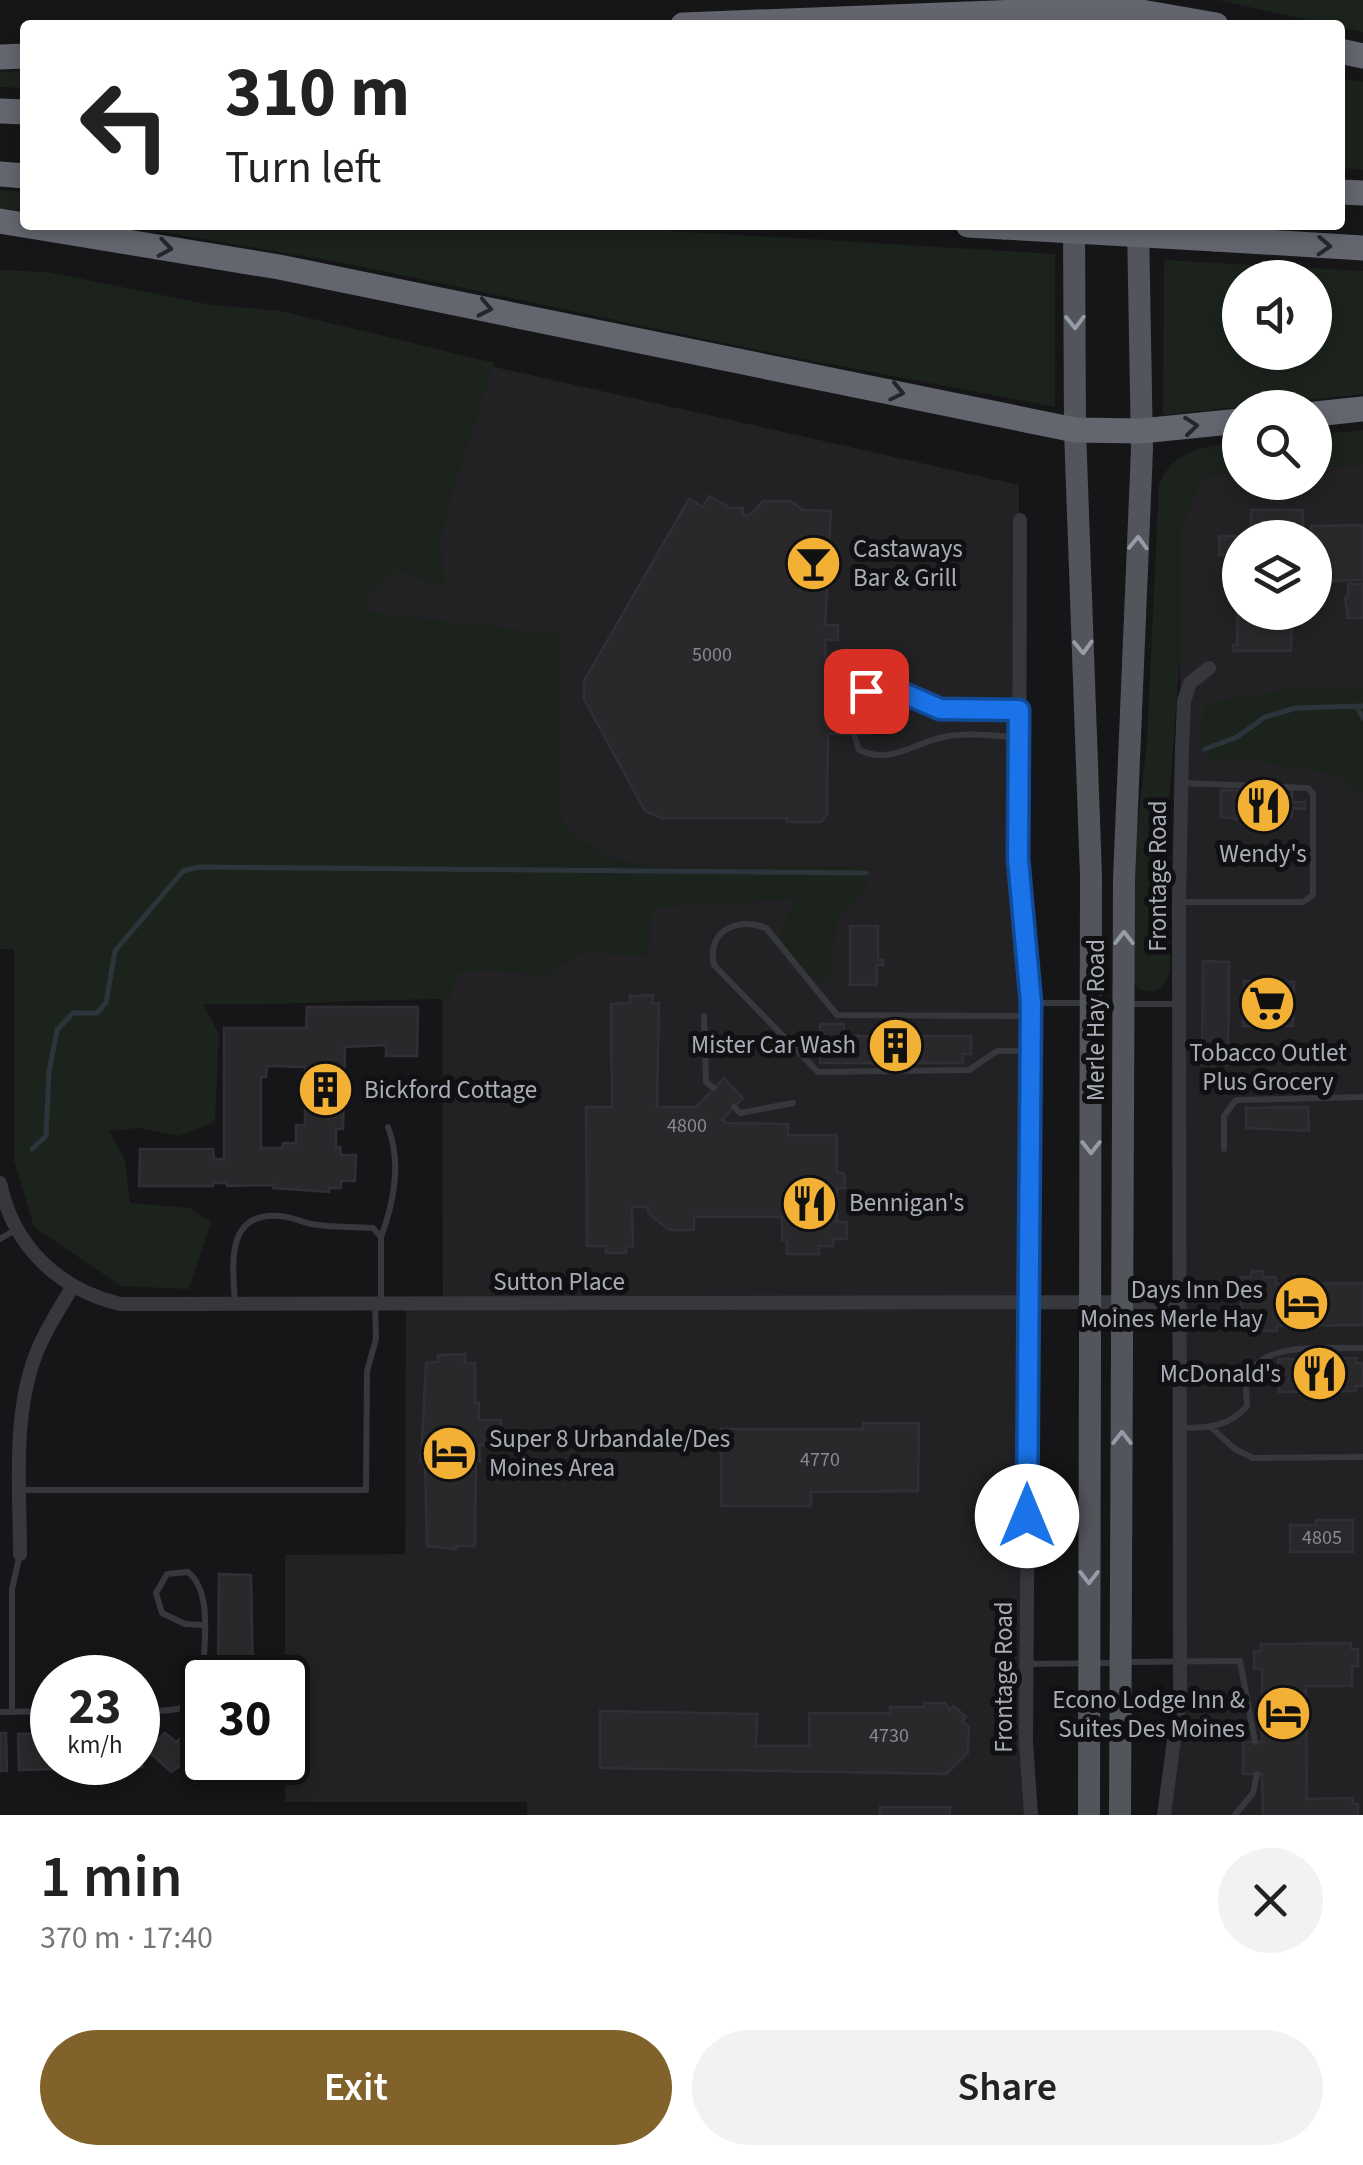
<!DOCTYPE html>
<html lang="en">
<head>
<meta charset="utf-8">
<style>
  body { margin:0; font-family:"Source Sans 3",sans-serif; background:#f2f2f2; color:#222; height:100vh; display:flex; flex-direction:column; font-size:38px; white-space:nowrap }
  * { box-sizing:border-box; margin:0 }
  p { font-size:32px; color:#767676 }
  .icon { flex:none; width:55px; height:55px; fill:none; stroke:currentColor; stroke-width:2; stroke-linecap:round; stroke-linejoin:round }
  .map { position:relative; height:1815px; overflow:hidden }
  .details { display:flex; flex-direction:column; background:#fff; flex:1 }
  .details>* { flex:none }
  .guide { position:absolute; left:20px; top:20px; width:1325px; height:210px; border-radius:10px; box-shadow:0 5px 15px #0003; background:#fff; color:#222; overflow:hidden }
  .buttons { position:absolute; left:1222px; top:260px; display:grid; gap:20px }
  .buttons a { display:grid; place-items:center; width:110px; height:110px; border-radius:50%; background:#fff; box-shadow:0 5px 15px #0003; font-size:50px }
  .speed { position:absolute; left:30px; top:1655px; display:flex; gap:20px; font-size:50px; font-weight:700; text-align:center }
  .speed>* { display:grid; place-content:center; width:130px; height:130px; border-radius:50%; background:#fff; box-shadow:0 5px 15px #0003; line-height:1 }
  .speed small { font-size:25px; font-weight:400 }
  .speed .limit { border:5px solid #111; border-radius:15px; background:#fff; color:#111 }
  .pin { position:absolute; display:grid; place-items:center; width:85px; height:85px; color:#fff; margin:-42px; border-radius:20px; box-shadow:0 5px 15px #0006 }
  .me { position:absolute; width:110px; margin:-55px; rotate:0deg; stroke-linejoin:round; filter:drop-shadow(0 0 8px #0008) }
  .turn { display:flex; align-items:center; gap:35px; height:210px; padding:0 40px; font-size:45px }
  .turn .icon { width:130px; height:130px; stroke-width:2.5 }
  .turn b { display:block; font-size:70px; line-height:85px }
  .round { display:grid; place-items:center; flex:none; width:105px; height:105px; border-radius:52px; background:#f2f2f2 }
  .overview { display:flex; align-items:center; justify-content:space-between; height:170px; padding:0 40px }
  h1 { font-size:60px; font-weight:600; line-height:75px }
  .button { display:flex; gap:20px; margin-top:auto; padding:20px 40px }
  .button a { flex:1; height:115px; border-radius:60px; background:#80622a; color:#fff; font-size:40px; font-weight:600; line-height:115px; text-align:center }
  .button a+a { background:#f2f2f2; color:#222 }
  .map>svg:first-child { display:block }
</style>
</head>
<body>
<div class="map">
<svg width="1363" height="1815" viewBox="0 0 1363 1815">
  <rect width="100%" height="100%" fill="#161618"/>
  <path fill="#222225" fill-rule="evenodd" d="M304,324l715,161v374l12,144v812h-504v-13h-242l3,-124 -3,-1v-122l120,-1 1,-249 37,-1 -1,-357 -140,-344z
    M1363,465v1350h-199l16,-120v-1165l23,-55 37,-2v9h75v-14zM1240,538h75v74h-75z"/>
  <path fill="#1c231d" fill-rule="evenodd" d="M1218,0h145v32z
    M25,71v17l-25,-1v-15z
    M1340,78l23,4v88l-23,-2z
    M0,190l25,2v19l-25,-3z
    M122,225h454l479,29v153l-287,-55 -429,-90z
    M1164,260l199,11v123l-200,21zM1240,278h75v74h-75z
    M0,270l48,2 163,33 70,6 213,52 -40,124 -13,54 4,49 -47,-21 -30,29 -5,13 197,24 1,183 8,14 42,26 52,9 206,-1 -3,24 -28,29 -9,60 -13,4 -38,-45 16,-39 -142,9 -3,48 -66,-3 -38,22 -65,-5 -23,3 -7,26c-83,0 -164,7 -247,5l16,30 -4,88 -36,14 -41,-8 -29,3 16,29 5,43 60,5 21,14 -22,67 -68,-3 -87,-59 -20,-67v-211h-14z
    M1363,430v35l-48,3v-33z
    M1240,442v31l-37,2 -23,56 1,112 -12,156 1,170c-4,19 -12,27 -32,20l-6,-12 1,-112 14,-124 12,-257c15,-35 47,-38 81,-42z
    M1299,687h64v107l-28,-19 -83,-15 -40,2 -13,-20 6,-38z"/>
  <g fill="none" stroke-linecap="round" stroke-linejoin="round">
    <path stroke="#2c353c" stroke-width="5" d="M1357,707l6,11
      M1205,749l32,-12 28,-20 31,-9 67,-2
      M32,1149l14,-13 3,-64 8,-42 16,-17h24l9,-10 9,-52 68,-80 16,-4 667,6"/>
  </g>
  <path fill="#29292c" stroke="#303034" stroke-width="2.5" fill-rule="evenodd" d="M709,496l22,12h12v7h7l13,-14h28l12,9 28,1 -6,114h13v15h-13l3,70h41v24h-41l-1,81 -6,7h-34v-4h-126l-16,-7 -61,-112v-18l105,-182 14,8z
    M1251,510h52v28h-63v17h-21v-19h32z
    M1363,525v55l-48,1v-43h-4v-12z
    M1348,584h15v34h-15l-3,-20h3z
    M1238,593l2,19h52l-1,39h-58v-6h4z
    M1221,790h71v12h13v7l-13,-1v9l-36,-1v5l-35,-4z
    M850,926h28v33l5,1v5h-6v20h-27z
    M1203,961l26,1 -1,103h-26z
    M1244,981l50,1 -1,44h-50z
    M653,995l-1,8h7l-2,104h39l28,-29 19,20 -21,22 5,3 61,1v11h49v38h7l1,15h-8v34h10v17h-14v7h-14v8h-32v-14h-5v-23h-88v13h-25l-21,-17v-6h-16l1,39 -7,1v6h-20v-7h-19l-1,-139h26l-1,-103 19,-1v-7z
    M307,1007h111l-1,49h-31v-11l-41,2 -2,82h-7v18h4l1,8h15l-1,26h-14v7h-12v4l-56,-4v-3l-46,1v-3h-14v3h-74l1,-37h73l1,10h10v-131h82zM267,1066l38,1v58h-9v18h-13l-1,5h-21v-71h5z
    M820,1024h24v12h127v18h-8v9h-143z
    M1308,1107l1,24 -63,-3v-20z
    M1251,1271h12v6h13v7l87,-1v42l-86,1v5h-36v-54h10z
    M465,1354v9h10v40h4v17h22v25h-22l1,16h-4l-1,85h-19v3l-29,-3 -2,-85h-4l5,-98 12,-1v-7z
    M1356,1358v5h6l1,23h-8l1,5 -77,1 -1,-33z
    M863,1423h56l-1,68 -107,1v14h-90v-77h142z
    M1316,1520h37v32h-63v-27h26z
    M219,1574l32,1 2,102h-35z
    M1351,1643v6h7v17h-6v20h-46l1,113 46,-1v6h5v11h-95l-1,-41h-19v-32h19v-73h-8v-18h7v-7z
    M924,1703h21l5,7 4,-4 12,11 -4,4 7,6 -1,26 -22,21 -346,-6v-57l157,3 -1,32h53v-33h82l-1,-6h34z
    M202,1723v39h6l-13,10 -12,-8 -12,8 -24,-22 18,-17 11,9z
    M138,1731h3l1,36 -123,3 -1,-36 34,-1v29h86z
    M0,1733h6l1,38h-7z
    M880,1807h70v8h-70z"/>
  <g fill="none" stroke-linecap="round" stroke-linejoin="round">
    <path stroke="#37383d" stroke-width="6" d="M854,710l7,-15c28,-17 57,12 84,14 24,3 49,1 73,1
      M854,734l5,16c32,15 55,-7 85,-13 22,-5 50,-1 73,0
      M1180,902h123l10,-7v-101l-5,-6 -127,-5
      M1032,1003h53
      M1130,1004h48
      M704,1016l2,66 8,6
      M1029,1051h-32l-28,19 -151,2 -104,-107c-8,-34 24,-49 52,-37l71,87 192,1
      M734,1107l6,6 53,-10
      M1224,1149v-33l12,-16 127,-3
      M381,1237c13,-35 21,-74 7,-110
      M0,1239l15,-9
      M235,1304c-2,-37 -11,-93 45,-88 11,1 20,5 31,8 21,4 41,2 62,4l8,9v67
      M1181,1428c26,0 48,-1 66,-22 0,-7 -2,-17 0,-24 8,-43 84,-33 116,-34
      M1213,1429l22,20 18,9 110,-1
      M22,1490h344l1,-119 9,-32 -1,-34
      M1127,1662l113,-1 15,81
      M1027,1664l88,-1
      M203,1678c0,-31 11,-85 -15,-106l-21,2 -11,19 6,20 23,11 18,1
      M138,1711c26,-1 57,5 64,-27
      M0,1712l52,-1
      M12,1712v-123l8,-35
      M1235,1815l18,-22 4,-19"/>
    <path stroke="#37383d" stroke-width="14" d="M1020,520l-1,339 12,144 -5,739 5,73
      M0,1183c13,63 58,106 120,121l1060,-2
      M20,1554c0,-65 -8,-137 16,-200 9,-24 24,-46 37,-68
      M1164,1815l16,-120 -1,-793 3,-153 2,-48 6,-18 19,-15"/>
    <path stroke="#53555c" stroke-width="22" d="M1074,225l1,205 16,446 -2,939
      M1120,1815l4,-936 18,-430 -4,-224"/>
    <path stroke="#63666e" stroke-width="25" d="M683,25l388,-15 70,2 75,13
      M1340,51l23,5
      M0,57l25,-1
      M0,111l25,1
      M0,174l25,2
      M1340,192l23,1
      M0,221l279,46 796,163 66,1 99,-10
      M968,225l36,2
      M1215,239l148,9
      M1315,414l48,-5"/>
    <path stroke="#63666e" stroke-width="25" d="M1004,227l211,12"/>
  </g>
  <defs><path id="oneway-chevron" d="M-2-3.5L2.5 0L-2 3.5" fill="none" stroke-width="1.6" stroke-linecap="round" stroke-linejoin="round" transform="scale(2.5)"/></defs>
  <g stroke="#26262a">
    <use href="#oneway-chevron" transform="translate(1324 246) rotate(3)"/>
    <use href="#oneway-chevron" transform="translate(165 248) rotate(9)"/>
    <use href="#oneway-chevron" transform="translate(485 308) rotate(11)"/>
    <use href="#oneway-chevron" transform="translate(897 392) rotate(12)"/>
    <use href="#oneway-chevron" transform="translate(1191 426) rotate(-6)"/>
  </g>
  <g stroke="#979ba6">
    <use href="#oneway-chevron" transform="translate(1075 322) rotate(89)"/>
    <use href="#oneway-chevron" transform="translate(1138 543) rotate(-88)"/>
    <use href="#oneway-chevron" transform="translate(1083 647) rotate(88)"/>
    <use href="#oneway-chevron" transform="translate(1124 938) rotate(-90)"/>
    <use href="#oneway-chevron" transform="translate(1091 1147) rotate(90)"/>
    <use href="#oneway-chevron" transform="translate(1122 1438) rotate(-90)"/>
    <use href="#oneway-chevron" transform="translate(1089 1577) rotate(90)"/>
  </g>
  <g fill="none" stroke-linecap="round" stroke-linejoin="round">
    <defs>
      <path id="route" d="M866,691l35,1 39,17 79,1 -1,149 13,144 -4,513"/>
    </defs>
    <use href="#route" stroke="#114b97" stroke-width="25"/>
    <use href="#route" stroke="#1a73e8" stroke-width="18"/>
  </g>
  <defs>
    <symbol id="bar-disc" viewBox="-11 -11 22 22"><circle r="9.5" fill="#f2b134" stroke="#111113"/><path d="M-6-5H6L.8 .8V4.5H3.5V6h-7V4.5H-.8V.8Z" fill="#111"/></symbol>
    <symbol id="restaurant-disc" viewBox="-11 -11 22 22"><circle r="9.5" fill="#f2b134" stroke="#111113"/><path d="M-5-6h1v4h1v-4h1v4h1v-4h1v5L-1.5 .5V6h-2V.5L-5-1ZM5-6V6H3V1.5H1.5Q1.5-4 5-6Z" fill="#111"/></symbol>
    <symbol id="supermarket-disc" viewBox="-11 -11 22 22"><circle r="9.5" fill="#f2b134" stroke="#111113"/><path d="M-6-5.5h2.5l.6 2H6L4.5 2H-2.5L-4.4-4H-6ZM-1.5 3.2a1.3 1.3 0 1 0 .1 0ZM3 3.2a1.3 1.3 0 1 0 .1 0Z" fill="#111"/></symbol>
    <symbol id="building-disc" viewBox="-11 -11 22 22"><circle r="9.5" fill="#f2b134" stroke="#111113"/><path d="M-4-6H4V6H1V3H-1V6H-4ZM-2.5-4.3h1.7v1.8h-1.7ZM.8-4.3h1.7v1.8H.8ZM-2.5-1h1.7V.8h-1.7ZM.8-1h1.7V.8H.8Z" fill="#111"/></symbol>
    <symbol id="hotel-disc" viewBox="-11 -11 22 22"><circle r="9.5" fill="#f2b134" stroke="#111113"/><path d="M-6-4.5h1.5V1H6V5H4.5V3h-9V5H-6ZM-4 0a1.8 1.8 0 1 1 3.6 0ZM.5 0V-2.5h3Q6-2.5 6 0Z" fill="#111"/></symbol>
  </defs>
  <g fill-rule="evenodd">
    <use href="#bar-disc" x="782" y="532" width="63" height="63"/>
    <use href="#restaurant-disc" x="1232" y="774" width="63" height="63"/>
    <use href="#supermarket-disc" x="1236" y="972" width="63" height="63"/>
    <use href="#building-disc" x="864" y="1014" width="63" height="63"/>
    <use href="#building-disc" x="294" y="1058" width="63" height="63"/>
    <use href="#restaurant-disc" x="778" y="1172" width="63" height="63"/>
    <use href="#hotel-disc" x="1270" y="1272" width="63" height="63"/>
    <use href="#restaurant-disc" x="1288" y="1342" width="63" height="63"/>
    <use href="#hotel-disc" x="418" y="1422" width="63" height="63"/>
    <use href="#hotel-disc" x="1252" y="1682" width="63" height="63"/>
  </g>
  <g text-anchor="middle" dominant-baseline="central" stroke-width="10" stroke-linejoin="round" paint-order="stroke">
    <g font-size="20" fill="#888b94">
      <text x="712" y="655">5000</text>
      <text x="687" y="1126">4800</text>
      <text x="820" y="1460">4770</text>
      <text x="1322" y="1538">4805</text>
      <text x="889" y="1736">4730</text>
    </g>
    <g font-size="25" fill="#a8adb8" stroke="#111113" text-anchor="start">
      <text x="853" y="549">Castaways<tspan x="853" dy="29">Bar &amp; Grill</tspan></text>
      <text x="1263" y="854" text-anchor="middle">Wendy's</text>
      <text x="856" y="1045" text-anchor="end">Mister Car Wash</text>
      <text x="1268" y="1053" text-anchor="middle">Tobacco Outlet<tspan x="1268" dy="29">Plus Grocery</tspan></text>
      <text x="364" y="1090">Bickford Cottage</text>
      <text x="849" y="1203">Bennigan's</text>
      <text x="1263" y="1290" text-anchor="end">Days Inn Des<tspan x="1263" dy="29">Moines Merle Hay</tspan></text>
      <text x="1281" y="1374" text-anchor="end">McDonald's</text>
      <text x="489" y="1439">Super 8 Urbandale/Des<tspan x="489" dy="29">Moines Area</tspan></text>
      <text x="1245" y="1700" text-anchor="end">Econo Lodge Inn &amp;<tspan x="1245" dy="29">Suites Des Moines</tspan></text>
    </g>
    <g font-size="25" fill="#a8adb8" stroke="#111113">
      <text transform="translate(1158 876) rotate(-90)">Frontage Road</text>
      <text transform="translate(1096 1020) rotate(-90)">Merle Hay Road</text>
      <text x="559" y="1282">Sutton Place</text>
      <text transform="translate(1004 1677) rotate(-90)">Frontage Road</text>
    </g>
  </g>
</svg>
<div class="buttons">
<a><svg class="icon" aria-label="sound" viewBox="0 0 24 24"><path d="M4 9h4l5-4v14l-5-4H4zM17 9q2 3 0 6"/></svg></a>
<a><svg class="icon" aria-label="search" viewBox="0 0 24 24"><circle cx="10" cy="10" r="6"/><path d="M15 15l6 6"/></svg></a>
<a><svg class="icon" aria-label="layers" viewBox="0 0 24 24"><path d="M12 4l9 5-9 5-9-5zM3 14l9 5 9-5"/></svg></a>
</div>
<div class="speed"><div>23<small>km/h</small></div><div class="limit">30</div></div>
<div class="pin" style="left:866px;top:691px;background:#d93025"><svg class="icon" aria-label="arrive" viewBox="0 0 24 24"><path d="M6 21V4h12l-3 4 3 4H6"/></svg></div>
<svg class="me" style="left:1027px;top:1516px" viewBox="-20 -20 40 40"><circle r="19" fill="#fff"/><path d="M0-13L10 11 0 6-10 11z" fill="#1a73e8"/></svg>
<div class="guide">
<div class="turn"><svg class="icon" aria-label="left" viewBox="0 0 24 24"><path d="M17 20v-9H6M10 6l-5 5 5 5"/></svg><div><b>310 m</b>Turn left</div></div>
</div>
</div>
<section class="details">
<div class="overview"><div><h1>1 min</h1><p>370 m · 17:40</p></div><a class="round"><svg class="icon" aria-label="close" viewBox="0 0 24 24"><path d="M6 6l12 12M18 6L6 18"/></svg></a></div>
<div class="button"><a>Exit</a><a>Share</a></div>
</section>
</body>
</html>
